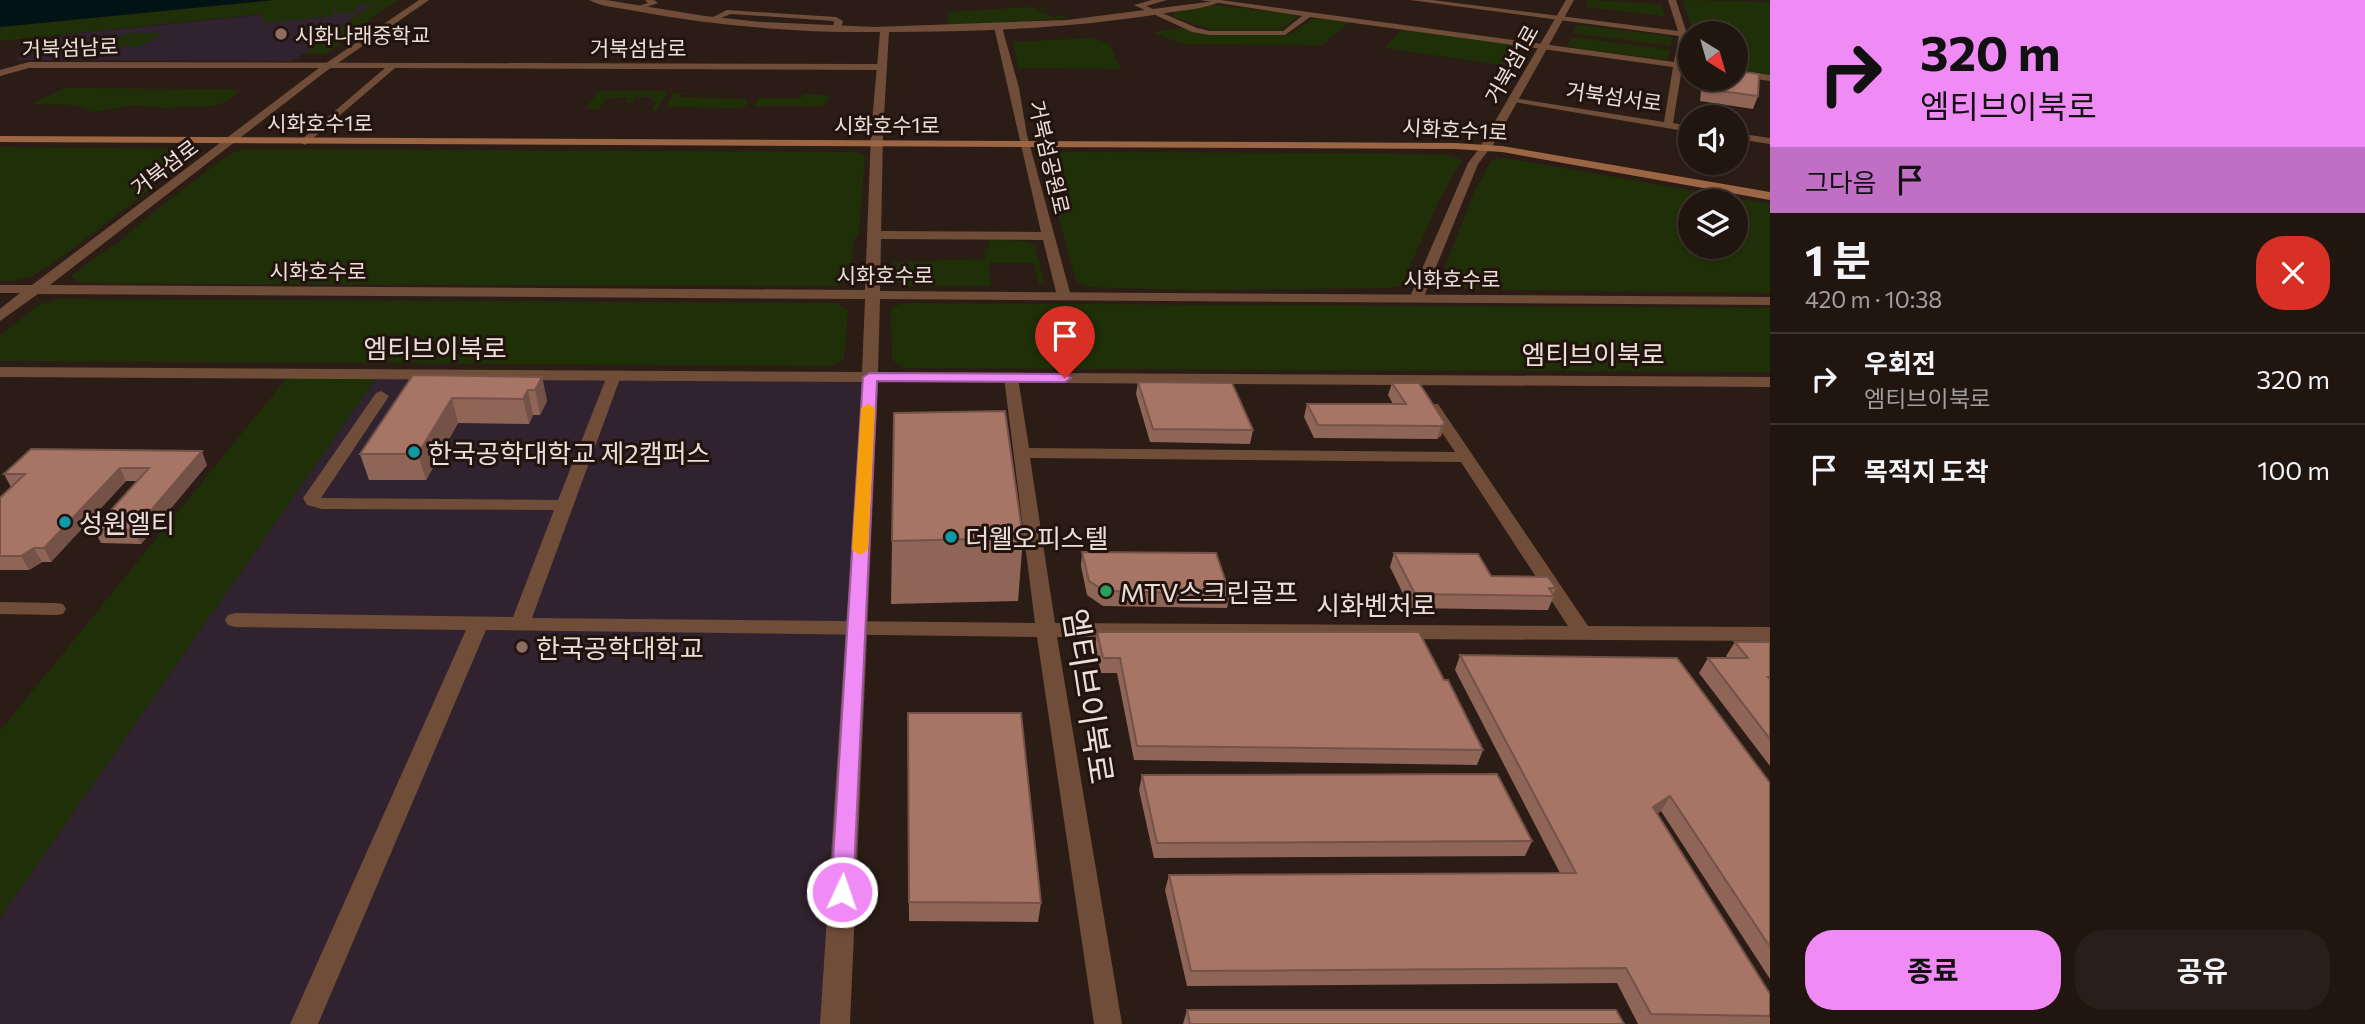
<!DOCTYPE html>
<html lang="ko">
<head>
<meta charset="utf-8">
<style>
  body { margin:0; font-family:Commissioner,"Noto Sans KR",sans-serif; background:#291e19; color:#f1f3f6; height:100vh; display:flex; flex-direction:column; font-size:26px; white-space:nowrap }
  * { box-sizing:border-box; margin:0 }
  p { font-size:23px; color:#a29f9f }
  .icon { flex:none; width:38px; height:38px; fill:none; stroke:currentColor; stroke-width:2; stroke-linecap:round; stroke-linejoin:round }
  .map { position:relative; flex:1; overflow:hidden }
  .details { display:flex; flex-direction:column; background:#211510; width:595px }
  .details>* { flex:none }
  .banner { background:#f08bf6; color:#111; overflow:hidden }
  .needle { width:46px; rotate:143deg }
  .tools { position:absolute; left:1678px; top:21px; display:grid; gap:14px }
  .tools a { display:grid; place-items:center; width:70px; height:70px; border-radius:50%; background:#211510; box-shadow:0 2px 5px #0004,0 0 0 2px #3e3430; font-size:35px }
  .pin { position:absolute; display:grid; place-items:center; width:60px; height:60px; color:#fff; margin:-72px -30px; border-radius:50% 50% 50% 0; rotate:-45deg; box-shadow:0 0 7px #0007 }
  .pin .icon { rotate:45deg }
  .me { position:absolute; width:77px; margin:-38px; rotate:3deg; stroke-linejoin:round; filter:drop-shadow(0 0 5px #0008) }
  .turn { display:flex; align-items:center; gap:24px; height:147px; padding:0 35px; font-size:32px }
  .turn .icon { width:91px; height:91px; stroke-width:2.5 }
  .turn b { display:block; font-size:49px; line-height:60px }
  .then { display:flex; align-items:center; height:66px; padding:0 35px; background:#0003; gap:14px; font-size:26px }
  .round { display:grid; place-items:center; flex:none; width:74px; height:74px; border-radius:28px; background:#291e19 }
  .overview { display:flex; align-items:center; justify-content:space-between; height:119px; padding:0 35px }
  h1 { font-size:42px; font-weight:700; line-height:52px }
  .primary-button { display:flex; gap:14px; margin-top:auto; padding:14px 35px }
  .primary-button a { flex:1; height:80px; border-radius:28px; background:#f08bf6; color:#111; font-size:28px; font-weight:700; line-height:80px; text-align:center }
  .primary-button a+a { background:#291e19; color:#f1f3f6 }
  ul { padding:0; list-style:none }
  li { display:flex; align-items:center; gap:21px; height:91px; padding:0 35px; border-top:2px solid #3e3430 }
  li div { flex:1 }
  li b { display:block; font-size:26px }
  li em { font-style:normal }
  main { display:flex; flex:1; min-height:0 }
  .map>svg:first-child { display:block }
</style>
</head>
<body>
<main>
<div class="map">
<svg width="1770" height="1024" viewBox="0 0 1770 1024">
  <rect width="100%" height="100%" fill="#2c1c16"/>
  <path fill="#30222e" d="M375,3l-82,58 -281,-1 50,-25z
    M378,375l492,2 -34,647h-836v-106z"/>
  <path fill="#1f3008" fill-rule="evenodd" d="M273,0h128l-15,7 -60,47h-23l70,-51 -18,2 2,7 -19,2 -3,-7h-3l3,9 -71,7 -2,-9 -262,27v-14z
    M1588,0l74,4 2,12 -79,-9z
    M1683,0l87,2v73l-34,-5v-37h-43z
    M1216,5l75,9 6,3 -16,13h-68l-41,-14 1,-3z
    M1046,6l1,4h-9l16,8 4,-3 12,3 -121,7 -2,-13 86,-5 5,3z
    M1322,18l27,4 -26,23 -140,-1 -31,-12 30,-4 18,6 89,1 24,-16z
    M1577,25l87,10 8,2 -1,9 -98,-13z
    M1401,30l113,15 7,3 -12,18 -125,-18z
    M128,33h35l-24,14 -37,-1z
    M1572,37l98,13 -2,9h-11l-82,-11 -8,-3z
    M1094,38l15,6 12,25 -103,-1 -5,-26z
    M65,88l166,1 9,2 -16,12 -14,3 -46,2 -29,-3 -44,7 -16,-7 -44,-1z
    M598,91h70l-12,20 -46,-1h41l5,-8 -5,-1 1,-4h-17l-3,6h-7l2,-6 -21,2 -7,10h-13z
    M673,93h77l-70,1 -1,3 68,2 -1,7 -6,2 -70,-1 -3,-1z
    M803,94l26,1 -1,6 -7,5h-67l5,-8h43z
    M0,147l194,2 4,4 -22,13 -29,26 -80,61 -35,23 -19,5h-13z
    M245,149l611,3 9,3 -6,78 -6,9 -2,38 -14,6 -672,-2 -87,-2 -7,-6 26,-20 19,-11 31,-28 84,-64z
    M1050,152l317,1 81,2 14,5 -23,41 -38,85 -13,2 -204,2 -96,-3 -12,-6 -34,-125z
    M1505,158l265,46v89l-316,-4 -15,-7 35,-89 18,-34zM1736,201v46h-46v-46z
    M988,240l36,1 11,4 9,38 -5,3 -5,-23h-45l2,23h-86l-12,-5v-19l92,-3 -1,-10h5z
    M57,299l780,4 11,7 -4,50 -14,6 -830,-5v-25l38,-31z
    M903,303l867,5v64l-866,-4 -12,-8 -1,-52z
    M290,374l88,1 -378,543v-187z"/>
  <path fill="#011314" d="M0,0h273l-273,27z"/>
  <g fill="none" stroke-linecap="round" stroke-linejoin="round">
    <path fill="#704d38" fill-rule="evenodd" d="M645,0h9l4,3 -23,8v-4l13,-4z
      M1152,0h15l-21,6 51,22 13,3h73l19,-15 -102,-16h20l454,62 5,-26 -269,-36h22l246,31 -10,-31h8l11,34 -4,29 7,1v6l-8,-2 -9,55 17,3v6l-182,-31 5,-3 151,24 9,-55 -363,-50 -25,18h-75l-18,-3 -58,-27z
      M727,10l109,7 7,4 -2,7 -4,2 -4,-2 1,-7 -103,-7 -18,7 -4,-2z
      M998,25l4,2 17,61 8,47 44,161 -2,3h-10l-2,-3 -14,-56 -169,-1 -6,-4 6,-4 167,1 -47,-205z
      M29,62l853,2 4,3 -4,3 -487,-2 -90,77 -5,-3 1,-2 84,-72h-356l-29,8v-6z
      M1736,70l34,5v6l-34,-5z
      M1736,133l34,5v6l-34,-5z
      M1482,145l9,2 -13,17 -55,135 -2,3h-10l-2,-3 59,-136z
      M614,372l7,4 -89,242 503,5 -31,-245 7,-4 7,4 11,70 426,4 -30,-45 3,-3h10l150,222 182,1v14l-713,-4 65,387h-28l-57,-387 -551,-7 -168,394h-28l176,-394 -231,-3 -7,-2 -3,-5 3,-5 7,-2 278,4 41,-107 -232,-1 -15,-4 -4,-7 73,-105 5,-2 8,5 -68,102 237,2 49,-124zM1030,458l431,4 107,164 -513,-3z
      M0,602l56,1 7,1 3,5 -3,5 -7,1 -56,-1z"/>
    <path fill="#704d38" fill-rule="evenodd" d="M419,0h10l-104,72 -275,213 815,5 6,-157 9,-101c-81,1 -165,-6 -245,-21 -14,-3 -34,-4 -46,-11h17l99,16 56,6 114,5 192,-7 156,-20c-15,9 -39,10 -57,13 -91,15 -184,19 -277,19l-6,101 -3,158 890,6v8l-890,-6 -2,73 892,5v10l-892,-5 -28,642h-30l42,-642 -862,-5v-10l862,5 3,-73 -827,-5 -38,27v-12l20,-16h-20v-8h32l287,-217z
      M1566,0h8l-82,147 -10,2 -2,-2z"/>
    <path fill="#9c6544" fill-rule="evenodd" d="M0,136l1455,7 47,3 268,46v8l-268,-48 -47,-3 -1455,-7z"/>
  </g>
  <path fill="#8f6557" d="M1702,79h34l22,17 -5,13 -53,-8z
    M413,375l129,2 5,24 -7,14h-7l-4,9 -71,-1 -32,57h-57l-9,-26z
    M1138,382l115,48 -3,14 -100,-2 -14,-48z
    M1392,383l53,40 -4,13 -4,3 -123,-1 -10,-21 3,-13h86l-5,-9z
    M31,449l176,16 -66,79 -40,-1 -7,-14 43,-48h-11l-75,81h-9l-13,8h-29v-72l11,-11 -7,-13z
    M1023,538l-5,63 -127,3 1,-63z
    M1082,552l148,42 -3,14 -124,-2 -16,-11 -6,-29z
    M1394,553l97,23 65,12 -3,6 1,2 -6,14 -138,-2 -20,-41z
    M1097,632l347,48 39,70 -6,15 -343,-5 -17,-87h-16l-6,-26z
    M1735,642h35v124l-71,-93 9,-15h20l-2,-2z
    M1460,655l310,128v196l-109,-168 -4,3 113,180v30h-132l-21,-41 -430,3 -22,-96 4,-15 391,-2 -105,-203z
    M908,713l133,190 -3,19 -129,-1z
    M1142,775l390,66 -7,15 -371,2 -15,-68z
    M1187,1010l437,14h-441z"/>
  <path fill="#745247" d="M542,377l5,24 -7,14 -5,-25z
    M528,390l5,25 -4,9 -6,-25z
    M452,398l6,25 -32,57 -8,-26z
    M1445,423l-4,13 -4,3 4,-13z
    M202,451l5,14 -66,79 -7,-14z
    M120,468l6,13 -75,81 -7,-14z
    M34,548l8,14 -13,8 -8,-14z
    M1670,796l-9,15 -17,11 9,-15z"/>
  <path fill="#a67565" stroke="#745247" stroke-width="2" d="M1736,71l23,3 -1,22 -53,-7 1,-10h30z
    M413,375l129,2 -7,13h-7l-5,9 -71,-1 -34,56h-58z
    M1138,382l94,1 21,47 -100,-1z
    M1392,383h27l26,40 -4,3 -123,-1 -11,-21h99z
    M1005,411l18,127 -131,3 2,-128z
    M31,449l171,2 -68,79 -40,-1 55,-61h-29l-76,80h-10l-13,8h-21v-58l25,-24h-21z
    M1082,552l134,1 14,41 -125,-3 -16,-10z
    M1394,553l84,1 13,22 57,1 8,11h-7l5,8 -139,-2z
    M1097,632h322l25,48h4l35,70 -346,-4 -17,-88h-17z
    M1735,642h35v35h-2l2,2v60l-62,-81h40z
    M1460,655l217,3 93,125v164l-100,-151 -17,11 117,187v22l-119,-2 -25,-46 -435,3 -22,-96 407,-2z
    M908,713h113l20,190 -132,-1z
    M1497,774l35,67 -375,2 -15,-68z
    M1187,1010h429l8,14h-434z"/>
  <path fill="#f08bf6" stroke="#9c5aa0" stroke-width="2" d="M870,373l195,1 6,4 -6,4 -188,-1 -24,511 -3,7 -8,3 -8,-3 -3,-7 32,-515z"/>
  <path fill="#f59e0b" d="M868,404l7,4 -7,142 -8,5 -8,-5 9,-142z"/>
  <g fill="#8d6e63" stroke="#22130d" stroke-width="2.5">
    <circle cx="281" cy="34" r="7"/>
    <circle cx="522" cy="647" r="7"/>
  </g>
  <g fill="#0f9aa8" stroke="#22130d" stroke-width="2.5">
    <circle cx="414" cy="452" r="7"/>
    <circle cx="65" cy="522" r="7"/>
    <circle cx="951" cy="537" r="7"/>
  </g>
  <circle fill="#2e9e5b" stroke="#22130d" stroke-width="2.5" cx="1106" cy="591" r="7"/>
  <g text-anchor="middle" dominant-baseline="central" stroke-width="6" stroke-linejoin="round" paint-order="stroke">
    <g font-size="21" fill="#ebdfdb" stroke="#22130d" text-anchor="start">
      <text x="295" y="34">시화나래중학교</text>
    </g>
    <g font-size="21" fill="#ebdfdb" stroke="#22130d">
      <text transform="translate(70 47) rotate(-2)">거북섬남로</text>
      <text x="638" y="47">거북섬남로</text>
      <text transform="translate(1511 64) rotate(-61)">거북섬1로</text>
      <text transform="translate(1614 96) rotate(8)">거북섬서로</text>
      <text x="320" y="122">시화호수1로</text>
      <text x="887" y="124">시화호수1로</text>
      <text transform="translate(1455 129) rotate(3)">시화호수1로</text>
      <text transform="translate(1050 157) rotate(77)">거북섬공원로</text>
      <text transform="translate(164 167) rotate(-37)">거북섬로</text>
      <text x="318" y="270">시화호수로</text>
      <text x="885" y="274">시화호수로</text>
      <text x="1452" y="278">시화호수로</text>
    </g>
    <g font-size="26" fill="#ebdfdb" stroke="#22130d">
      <text x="435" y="347">엠티브이북로</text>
      <text x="1593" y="353">엠티브이북로</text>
      <text x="1376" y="604">시화벤처로</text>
    </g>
    <g font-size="26" fill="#ebdfdb" stroke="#22130d" text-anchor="start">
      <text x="428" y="452">한국공학대학교 제2캠퍼스</text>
      <text x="79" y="522">성원엘티</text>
      <text x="965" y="537">더웰오피스텔</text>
      <text x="1120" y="591">MTV스크린골프</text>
      <text x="536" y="647">한국공학대학교</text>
    </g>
    <g font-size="32" fill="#ebdfdb" stroke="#22130d">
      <text transform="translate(1090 696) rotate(81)">엠티브이북로</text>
    </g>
  </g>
</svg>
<div class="tools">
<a><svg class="needle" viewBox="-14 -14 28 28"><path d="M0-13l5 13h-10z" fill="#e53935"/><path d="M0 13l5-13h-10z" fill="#a29f9f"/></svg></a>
<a><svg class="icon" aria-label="sound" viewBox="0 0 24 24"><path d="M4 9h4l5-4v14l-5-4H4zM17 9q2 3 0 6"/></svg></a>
<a><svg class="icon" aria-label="layers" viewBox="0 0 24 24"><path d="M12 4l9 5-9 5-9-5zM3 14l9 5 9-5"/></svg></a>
</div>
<div class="pin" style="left:1065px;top:378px;background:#d93025"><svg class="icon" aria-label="arrive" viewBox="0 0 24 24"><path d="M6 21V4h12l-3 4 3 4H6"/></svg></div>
<svg class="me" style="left:842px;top:892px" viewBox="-20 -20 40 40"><circle r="17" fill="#f08bf6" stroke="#fff" stroke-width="3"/><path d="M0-11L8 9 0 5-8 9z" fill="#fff"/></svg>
</div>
<section class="details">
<div class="banner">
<div class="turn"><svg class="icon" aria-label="right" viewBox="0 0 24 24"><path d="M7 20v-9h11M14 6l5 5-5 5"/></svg><div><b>320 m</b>엠티브이북로</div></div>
<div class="then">그다음<svg class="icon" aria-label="arrive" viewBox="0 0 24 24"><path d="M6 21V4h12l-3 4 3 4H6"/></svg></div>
</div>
<div class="overview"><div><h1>1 분</h1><p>420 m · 10:38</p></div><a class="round" style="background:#d93025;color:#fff"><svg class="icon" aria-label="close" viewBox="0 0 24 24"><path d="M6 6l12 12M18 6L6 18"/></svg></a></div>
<ul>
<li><svg class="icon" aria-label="right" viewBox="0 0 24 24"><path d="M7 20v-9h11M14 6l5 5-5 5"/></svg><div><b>우회전</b><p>엠티브이북로</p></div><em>320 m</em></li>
<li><svg class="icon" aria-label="arrive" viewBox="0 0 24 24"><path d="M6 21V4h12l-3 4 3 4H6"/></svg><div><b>목적지 도착</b></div><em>100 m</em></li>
</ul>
<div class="primary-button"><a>종료</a><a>공유</a></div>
</section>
</main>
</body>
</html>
